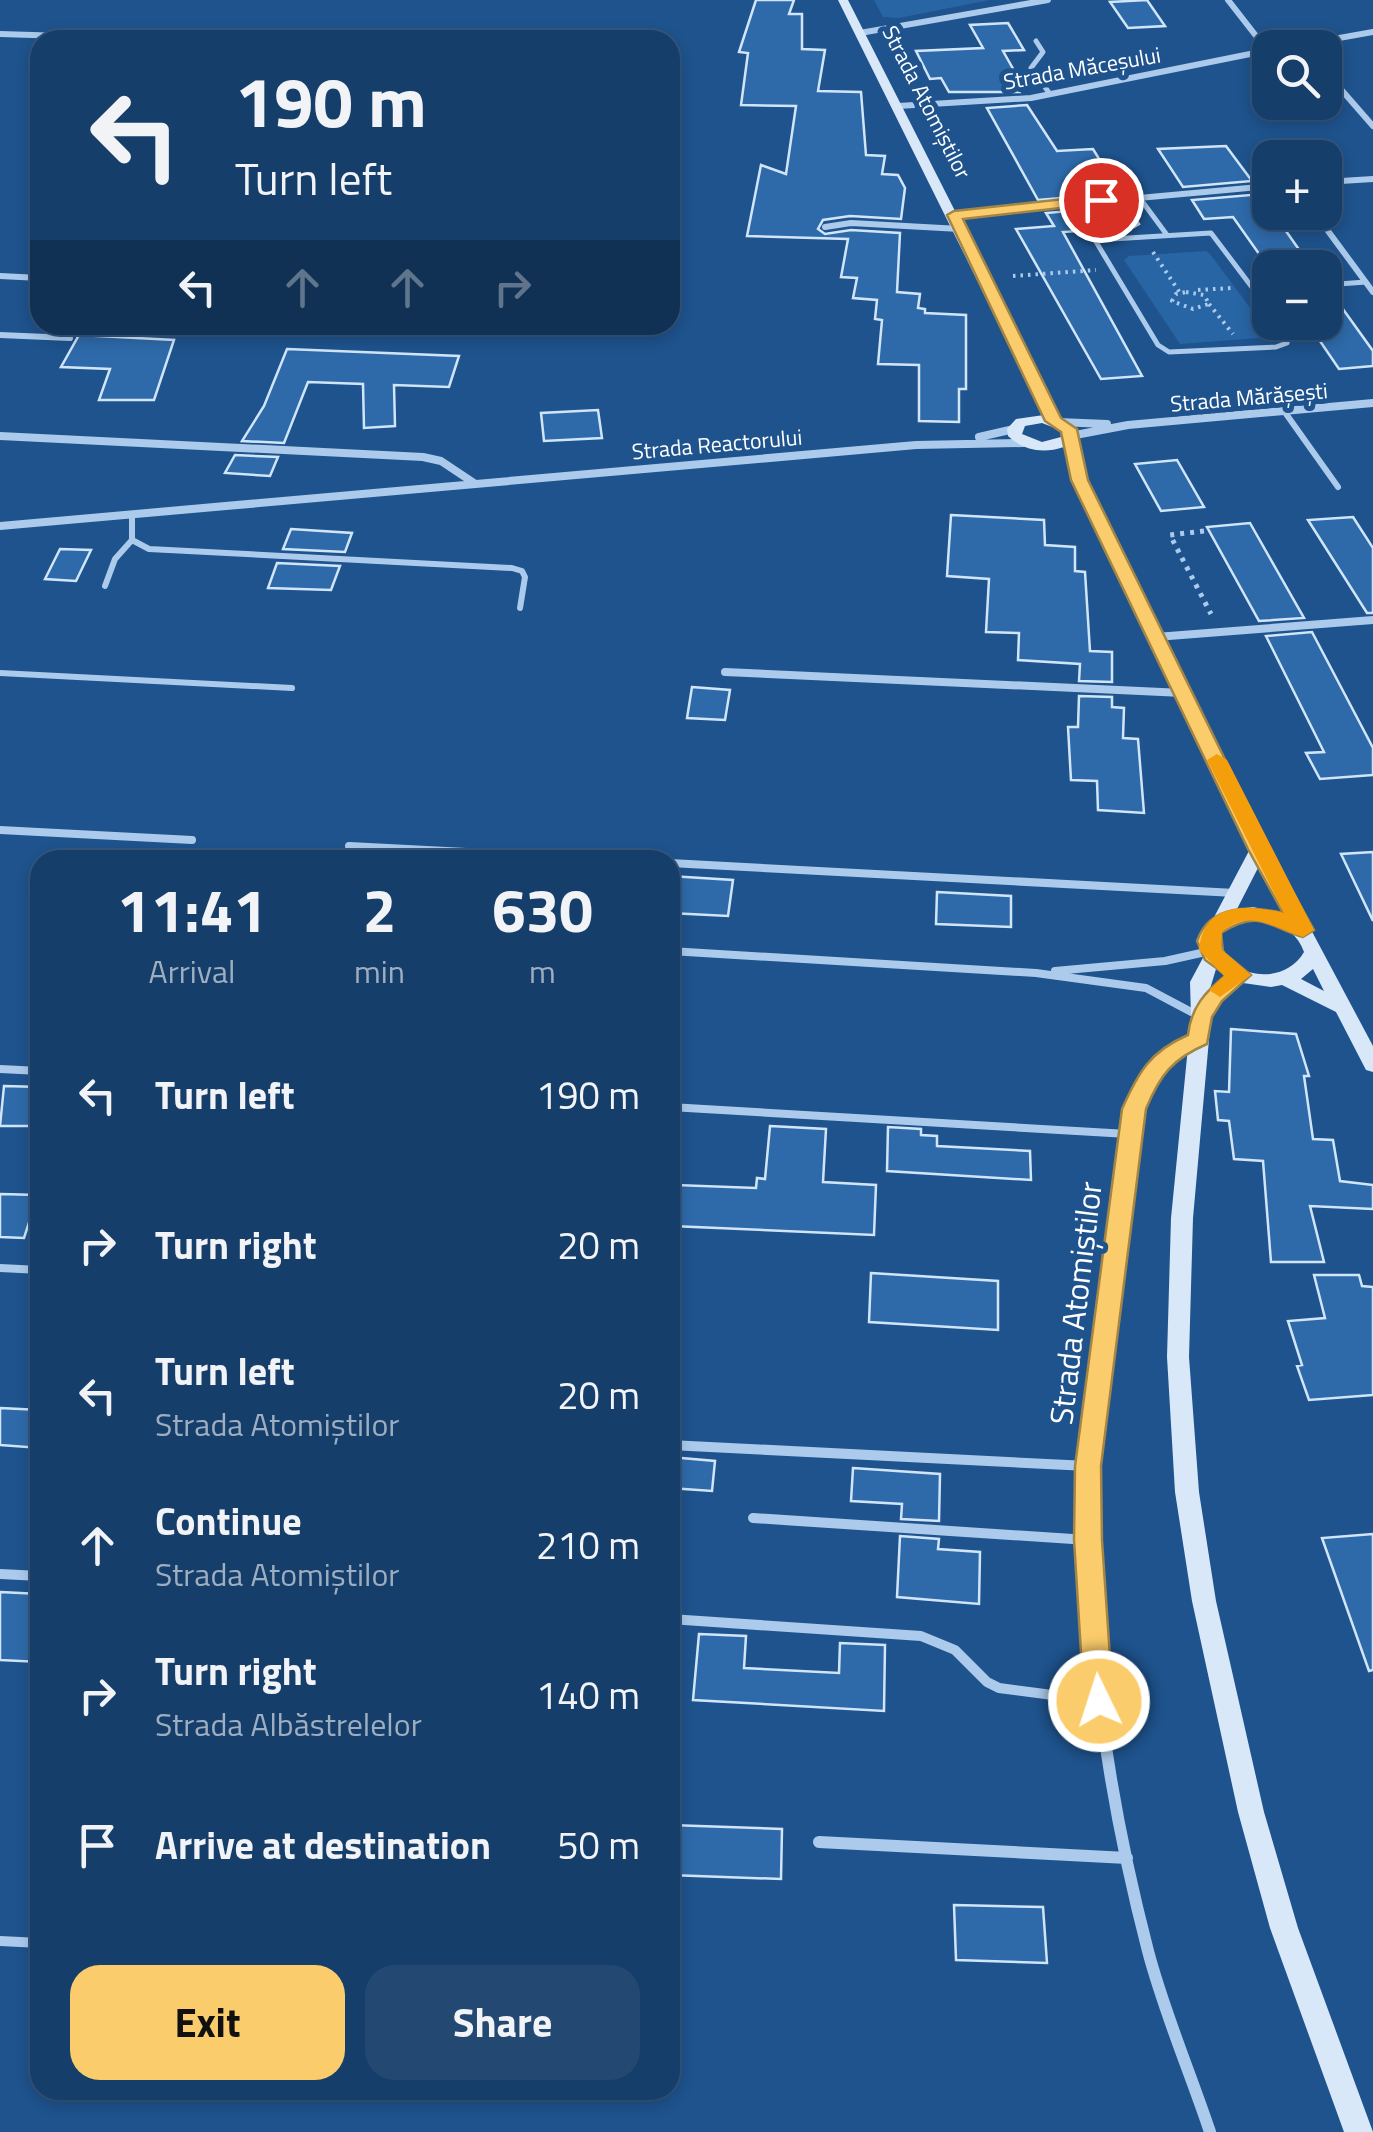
<!DOCTYPE html>
<html lang="en">
<head>
<meta charset="utf-8">
<style>
  body { margin:0; font-family:"Titillium Web",sans-serif; background:#234972; color:#f1f3f6; height:100vh; display:flex; flex-direction:column; font-size:38px; white-space:nowrap }
  * { box-sizing:border-box; margin:0 }
  p { font-size:32px; color:#9eaec1 }
  .icon { flex:none; width:55px; height:55px; fill:none; stroke:currentColor; stroke-width:2; stroke-linecap:round; stroke-linejoin:round }
  .map { position:relative; flex:1; overflow:hidden }
  .side { position:absolute; left:30px; top:850px; width:650px; height:1250px; display:flex; flex-direction:column; background:#163e6a; border-radius:30px; box-shadow:0 5px 15px #0003,0 0 0 2px #35577e }
  .side>* { flex:none }
  .guide { position:absolute; left:30px; top:30px; width:650px; height:305px; border-radius:30px; box-shadow:0 5px 15px #0003,0 0 0 2px #35577e; background:#163e6a; color:#f1f3f6; overflow:hidden }
  .fabs { position:absolute; left:1252px; top:30px; display:grid; gap:20px }
  .fabs a { display:grid; place-items:center; width:90px; height:90px; border-radius:20px; background:#163e6a; box-shadow:0 5px 15px #0003,0 0 0 2px #35577e; font-size:50px }
  .pin { position:absolute; display:grid; place-items:center; width:85px; height:85px; color:#fff; margin:-42px; border:5px solid #fff; border-radius:50%; box-shadow:0 2px 10px #0007 }
  .me { position:absolute; width:110px; margin:-55px; rotate:356deg; stroke-linejoin:round; filter:drop-shadow(0 0 8px #0008) }
  .turn { display:flex; align-items:center; gap:35px; height:210px; padding:0 40px; font-size:45px }
  .turn .icon { width:130px; height:130px; stroke-width:2.5 }
  .turn b { display:block; font-size:70px; line-height:85px }
  .lanes { display:flex; align-items:center; height:95px; padding:0 40px; background:#0003; justify-content:center; gap:50px; direction:ltr }
  .lanes .off { opacity:.35 }
  .eta { display:flex; justify-content:space-evenly; align-items:center; height:170px; text-align:center }
  .eta b { font-size:60px; font-weight:700; line-height:70px }
  .action { display:flex; gap:20px; margin-top:auto; padding:20px 40px }
  .action a { flex:1; height:115px; border-radius:30px; background:#fbcc6b; color:#111; font-size:40px; font-weight:700; line-height:115px; text-align:center }
  .action a+a { background:#234972; color:#f1f3f6 }
  ul { padding:0; list-style:none }
  li { display:flex; align-items:center; gap:30px; height:150px; padding:0 40px }
  li div { flex:1 }
  li b { display:block; font-size:38px }
  li em { font-style:normal }
  .map>svg:first-child { display:block }
</style>
</head>
<body>
<div class="map">
<svg width="1373" height="2132" viewBox="0 0 1373 2132">
  <rect width="100%" height="100%" fill="#1e538d"/>
  <path fill="#2865a5" d="M874,0h116l-91,18 -16,-1z
    M1206,251l4,3 62,83 -92,7 -56,-84 5,-4z"/>
  <path fill="#2e6aaa" stroke="#d1e5f9" stroke-width="2.5" d="M756,0h38l-5,14h13v35l23,1 -7,41 43,1 5,63 19,1 -3,18 16,1 7,13 -4,31 -51,-3 -27,4 -5,9 7,5 26,-4 49,3 -3,59 23,2 -2,14 7,1v4l41,2v74h-7v33l-40,-1v-56l-41,-1 4,-44 -7,-1 2,-19 -24,-2 4,-20 -16,-1 7,-38 -101,-3 14,-71 25,9 10,-68 -55,-1 7,-52 -9,-1z
    M1147,0l18,26 -37,2 -18,-26z
    M1008,23l16,27 -21,1 21,37h-8l3,4h-70l-8,-14 -11,1 -14,-28 67,-3 -13,-23z
    M1027,105l30,46 36,-2 27,44 -82,7 -51,-92z
    M1226,146l26,35 -69,6 -25,-38z
    M1262,194l8,10v8h7l-3,2 38,54h-43l-36,-51 -29,2 -12,-19z
    M1128,206l11,18 -5,3 -71,5 79,144 -41,3 -85,-150 38,-3 -8,-13z
    M1325,291h5l43,60v15l-34,3 -32,-47h18z
    M79,335l95,5 -20,60h-55l11,-31 -49,-2z
    M287,349l172,7 -10,31 -55,-2 1,41 -31,2 -1,-44 -55,-2 -24,61 -42,-2 22,-35z
    M598,410l4,28 -58,3 -3,-28z
    M235,455l43,2 -8,19 -45,-3z
    M1177,460l27,47 -43,4 -26,-47z
    M951,515l93,5 1,25 30,2v24l10,1 5,79 22,1v30l-33,-1 1,-17 -62,-4 1,-27 -33,-1 3,-53 -42,-3z
    M1353,517l20,31v65h-6l-59,-93z
    M1250,523l54,95 -45,3 -52,-94z
    M291,529l61,4 -7,19 -62,-3z
    M60,549l31,1 -15,31 -31,-2z
    M277,563l63,3 -9,24 -63,-2z
    M1312,632l61,116v27l-53,4 -14,-26 18,-1 -58,-116z
    M692,687l38,3 -5,30 -38,-2z
    M1079,696l33,1v10l12,1 -1,30 15,1 6,74 -46,-3 -1,-29 -26,-1 -3,-53h10z
    M1373,852v69l-32,-67z
    M670,876l63,4 -5,36 -58,-3z
    M937,892l74,4v31l-75,-3z
    M1231,1029l65,5 13,42h-5l9,63 20,1 7,41 33,4v24l-63,-3 14,56h-53l-8,-101 -29,-2 -5,-38 -11,-1 -3,-29 14,1z
    M4,1086l36,1v39h-40z
    M770,1126l56,3 -3,53 53,3 -2,50 -202,-9 4,-41 80,3 1,-10 8,1z
    M888,1127l33,2v6l16,1v10l93,5 1,29 -144,-9z
    M0,1194l38,1 -14,43 -24,-1z
    M871,1273l127,8v49l-129,-8z
    M1314,1275h45l3,11 11,1v108l-64,5 -12,-34 5,-1 -14,-44 37,-3z
    M0,1408l40,2v38l-40,-3z
    M670,1457l45,4 -3,30 -42,-3z
    M853,1468l87,6 -1,47 -38,-2 1,-15 -51,-3z
    M1373,1534v136l-4,1 -47,-133z
    M900,1536l39,3 -1,10 42,3 -1,52 -82,-7z
    M0,1592l40,2v68l-40,-2z
    M699,1634l47,2 -2,32 95,5 1,-30 45,2 -1,66 -191,-11z
    M670,1825l112,4 -1,50 -111,-4z
    M954,1905l89,2 4,56 -91,-3z"/>
  <g fill="none" stroke-linecap="round" stroke-linejoin="round">
    <path stroke="#accbec" stroke-width="4" stroke-dasharray="2.5 5" stroke-linecap="butt" d="M1153,252l27,41
      M1013,276l83,-6
      M1198,290l33,-2
      M1186,292l18,3 5,9 -16,5 -21,-8 4,-7z
      M1209,304l24,30"/>
    <path stroke="#accbec" stroke-width="5" stroke-dasharray="4 6" stroke-linecap="butt" d="M1204,531l-34,4 41,79"/>
    <path stroke="#accbec" stroke-width="5" d="M1036,41l7,11 -12,16 19,26
      M1139,197l28,38
      M1325,285l41,-3
      M1270,311l-59,-78 -116,7 63,105 11,7 107,-5 11,-4 1,-6 -10,-15"/>
    <path stroke="#accbec" stroke-width="6" d="M1284,411l54,76
      M132,514v26l17,9 363,19 10,3 3,6 -5,31
      M105,586l10,-27 17,-19
      M0,673l292,15"/>
    <path stroke="#accbec" stroke-width="8" d="M0,830l192,10
      M349,846l269,14
      M670,863l565,30
      M670,951l366,22 110,15 51,27
      M1055,971l110,-10 45,-10
      M0,1069l40,2
      M670,1107l458,27
      M0,1268l40,2"/>
    <path stroke="#accbec" stroke-width="10" d="M670,1445l418,21
      M753,1518l335,22
      M0,1574l40,2
      M670,1619l251,17 34,14 32,32 12,6 100,13
      M0,1941l40,2"/>
    <path stroke="#accbec" stroke-width="6" d="M1228,0l39,50
      M860,33l188,-33
      M0,34l195,6
      M1283,48l90,-16
      M1325,71l48,55
      M898,106l133,-8 239,-48
      M1325,182l48,-3
      M1314,212l59,80
      M954,215l316,-29
      M825,227l26,-4 109,6
      M0,276l40,2
      M0,335l70,3"/>
    <path stroke="#accbec" stroke-width="8" d="M1058,422l49,2
      M0,436l423,21 18,4 33,22
      M1070,436l58,-11 245,-22
      M979,437l35,-8
      M0,526l916,-81 107,-2
      M1156,637l217,-17
      M725,672l458,21"/>
    <path stroke="#accbec" stroke-width="10" d="M1097,1393c7,-63 22,-285 57,-326 12,-14 28,-21 45,-28"/>
    <path stroke="#accbec" stroke-width="12" d="M1097,1391c-22,186 4,379 51,560 16,61 42,121 62,181
      M819,1842l308,16"/>
    <path fill="#d8e8f9" fill-rule="evenodd" d="M838,0h10l213,420 13,7 14,53 180,369 105,197v26l-7,-2 -30,-58 -54,-27 -11,2 -28,-4 -22,18 -10,16 -18,201 -4,139 10,135 17,109 48,211 34,116 75,204h-29l-74,-204 -32,-116 -46,-211 -17,-109 -8,-135 4,-139 20,-201 -1,-35 15,-28 -3,-6 1,-18 9,-9 38,-72 -178,-369 -8,-33c-21,7 -40,4 -56,-11l-1,-7 9,-10 28,-4zM1042,423l18,7 1,7 -19,5 -20,-8 3,-8zM1259,866l25,48 -31,-7 -16,2zM1253,919c23,3 43,10 51,33 -21,37 -85,26 -83,-19l19,-13zM1216,969l10,7 -16,13zM1313,969l11,22 -23,-12z"/>
  </g>
  <path fill="#fbcc6b" stroke="#a38546" stroke-width="2.5" d="M1101,195l7,5 -2,3 -143,16 98,199 16,11 11,51 181,369 45,81 -11,7c-36,-11 -44,-28 -82,-4l2,19 28,23 -29,26 -10,16 -5,27c-35,15 -47,31 -61,65l-45,357 1,74 11,161 -4,9 -10,3 -10,-3 -5,-9 -10,-161 1,-74 47,-357c16,-36 28,-58 66,-74 3,-28 17,-43 38,-60l-21,-15 -8,-19c13,-38 54,-35 86,-28l-35,-64 -177,-369 -10,-48 -16,-11 -98,-206 7,-4z"/>
  <path fill="#f59e0b" d="M1217,754l10,6 87,170 -11,7c-27,-8 -54,-30 -81,-5l-1,17 30,26 -31,22 -11,-7 15,-14 -25,-26c4,-48 47,-46 85,-37l-77,-153z"/>
  <g text-anchor="middle" dominant-baseline="central" stroke-width="10" stroke-linejoin="round" paint-order="stroke">
    <g font-size="22" fill="#fff" stroke="#1e538d">
      <text transform="translate(1082 68) rotate(-10)">Strada Măceșului</text>
      <text transform="translate(927 102) rotate(63)">Strada Atomiștilor</text>
      <text transform="translate(1249 397) rotate(-5)">Strada Mărășești</text>
      <text transform="translate(717 444) rotate(-5)">Strada Reactorului</text>
    </g>
    <g font-size="32" fill="#fff" stroke="#1e538d">
      <text transform="translate(1075 1303) rotate(-83)">Strada Atomiștilor</text>
    </g>
  </g>
</svg>
<div class="fabs">
<a><svg class="icon" aria-label="search" viewBox="0 0 24 24"><circle cx="10" cy="10" r="6"/><path d="M15 15l6 6"/></svg></a>
<a>+</a>
<a>−</a>
</div>
<div class="pin" style="left:1101px;top:200px;background:#d93025"><svg class="icon" aria-label="arrive" viewBox="0 0 24 24"><path d="M6 21V4h12l-3 4 3 4H6"/></svg></div>
<svg class="me" style="left:1099px;top:1701px" viewBox="-20 -20 40 40"><circle r="17" fill="#fbcc6b" stroke="#fff" stroke-width="3"/><path d="M0-11L8 9 0 5-8 9z" fill="#fff"/></svg>
<div class="guide">
<div class="turn"><svg class="icon" aria-label="left" viewBox="0 0 24 24"><path d="M17 20v-9H6M10 6l-5 5 5 5"/></svg><div><b>190 m</b>Turn left</div></div>
<div class="lanes"><svg class="icon" aria-label="left" viewBox="0 0 24 24"><path d="M17 20v-9H6M10 6l-5 5 5 5"/></svg><svg class="icon off" aria-label="ahead" viewBox="0 0 24 24"><path d="M12 20V5M6 11l6-6 6 6"/></svg><svg class="icon off" aria-label="ahead" viewBox="0 0 24 24"><path d="M12 20V5M6 11l6-6 6 6"/></svg><svg class="icon off" aria-label="right" viewBox="0 0 24 24"><path d="M7 20v-9h11M14 6l5 5-5 5"/></svg></div>
</div>
<section class="side">
<div class="eta">
<div><b>11:41</b><p>Arrival</p></div>
<div><b>2</b><p>min</p></div>
<div><b>630</b><p>m</p></div>
</div>
<ul>
<li><svg class="icon" aria-label="left" viewBox="0 0 24 24"><path d="M17 20v-9H6M10 6l-5 5 5 5"/></svg><div><b>Turn left</b></div><em>190 m</em></li>
<li><svg class="icon" aria-label="right" viewBox="0 0 24 24"><path d="M7 20v-9h11M14 6l5 5-5 5"/></svg><div><b>Turn right</b></div><em>20 m</em></li>
<li><svg class="icon" aria-label="left" viewBox="0 0 24 24"><path d="M17 20v-9H6M10 6l-5 5 5 5"/></svg><div><b>Turn left</b><p>Strada Atomiștilor</p></div><em>20 m</em></li>
<li><svg class="icon" aria-label="ahead" viewBox="0 0 24 24"><path d="M12 20V5M6 11l6-6 6 6"/></svg><div><b>Continue</b><p>Strada Atomiștilor</p></div><em>210 m</em></li>
<li><svg class="icon" aria-label="right" viewBox="0 0 24 24"><path d="M7 20v-9h11M14 6l5 5-5 5"/></svg><div><b>Turn right</b><p>Strada Albăstrelelor</p></div><em>140 m</em></li>
<li><svg class="icon" aria-label="arrive" viewBox="0 0 24 24"><path d="M6 21V4h12l-3 4 3 4H6"/></svg><div><b>Arrive at destination</b></div><em>50 m</em></li>
</ul>
<div class="action"><a>Exit</a><a>Share</a></div>
</section>
</div>
</body>
</html>
